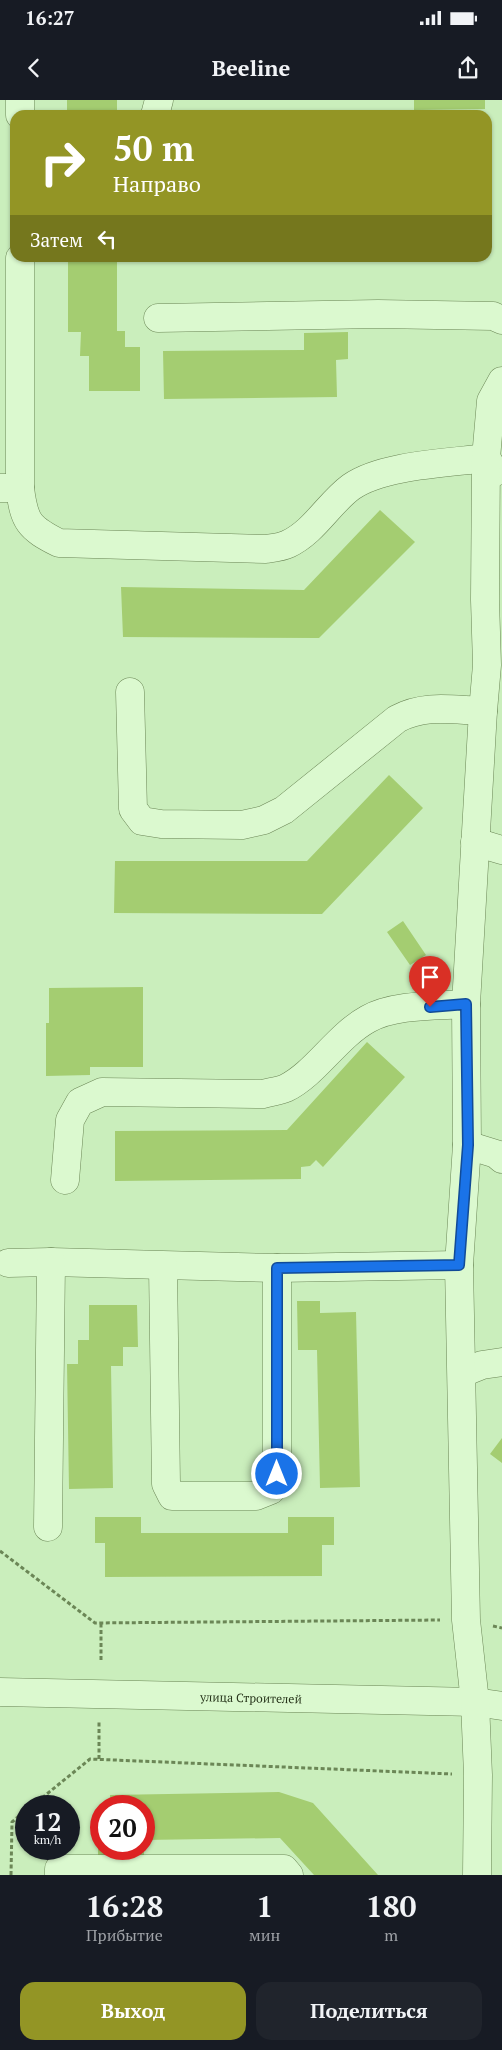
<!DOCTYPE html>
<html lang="ru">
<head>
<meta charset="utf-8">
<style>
  body { margin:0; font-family:"PT Serif",serif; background:#20242c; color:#f1f3f6; height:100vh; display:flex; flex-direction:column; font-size:19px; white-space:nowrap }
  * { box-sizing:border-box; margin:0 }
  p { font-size:16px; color:#9ea1a6 }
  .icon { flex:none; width:28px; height:28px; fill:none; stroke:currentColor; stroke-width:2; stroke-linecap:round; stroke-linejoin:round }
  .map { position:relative; height:1775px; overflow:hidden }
  .panel { display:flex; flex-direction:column; background:#171b24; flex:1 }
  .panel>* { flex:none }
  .banner { position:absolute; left:10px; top:10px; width:482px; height:152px; border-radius:15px; box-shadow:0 1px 4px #0004; background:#939525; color:#fff; overflow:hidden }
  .speed { position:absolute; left:15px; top:1695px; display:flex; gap:10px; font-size:25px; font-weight:700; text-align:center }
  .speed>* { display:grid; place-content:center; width:65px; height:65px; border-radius:50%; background:#171b24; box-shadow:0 1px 4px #0004; line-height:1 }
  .speed small { font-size:12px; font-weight:400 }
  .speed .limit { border:8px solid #d22; background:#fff; color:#111 }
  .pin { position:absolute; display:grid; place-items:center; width:42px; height:42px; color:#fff; margin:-51px -21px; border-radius:50% 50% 50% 0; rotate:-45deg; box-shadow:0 0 5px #0007 }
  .pin .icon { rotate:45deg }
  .me { position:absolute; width:55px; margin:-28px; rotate:0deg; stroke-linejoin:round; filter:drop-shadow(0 0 4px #0008) }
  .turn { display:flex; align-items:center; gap:18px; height:105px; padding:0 20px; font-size:22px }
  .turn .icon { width:65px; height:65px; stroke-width:2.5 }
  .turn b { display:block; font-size:35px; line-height:42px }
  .then { display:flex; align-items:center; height:48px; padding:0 20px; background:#0003; gap:10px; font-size:19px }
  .eta { display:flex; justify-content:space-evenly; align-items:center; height:85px; text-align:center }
  .eta b { font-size:30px; font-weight:700; line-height:35px }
  .button { display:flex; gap:10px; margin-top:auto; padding:10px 20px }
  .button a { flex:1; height:58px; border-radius:15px; background:#939525; color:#fff; font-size:20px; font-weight:700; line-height:58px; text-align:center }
  .button a+a { background:#20242c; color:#f1f3f6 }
  .status { display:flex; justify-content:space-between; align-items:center; height:35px; padding:0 25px; background:#171b24; direction:ltr }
  .status svg { height:14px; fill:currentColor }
  header { display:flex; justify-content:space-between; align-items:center; height:65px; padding:0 20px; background:#171b24; font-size:22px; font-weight:700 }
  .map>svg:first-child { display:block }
</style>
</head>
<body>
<div class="status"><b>16:27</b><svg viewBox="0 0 49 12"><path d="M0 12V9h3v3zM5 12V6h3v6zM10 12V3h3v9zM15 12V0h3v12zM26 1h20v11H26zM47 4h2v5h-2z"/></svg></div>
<header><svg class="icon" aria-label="back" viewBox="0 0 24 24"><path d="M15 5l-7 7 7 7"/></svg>Beeline<svg class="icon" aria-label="share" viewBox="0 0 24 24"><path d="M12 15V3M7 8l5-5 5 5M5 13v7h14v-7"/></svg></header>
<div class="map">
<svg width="502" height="1775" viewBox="0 0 502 1775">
  <rect width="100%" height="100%" fill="#caeebc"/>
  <path fill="#a4cd71" d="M67,0h50v15h-50z
    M414,0h71v9l-71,1z
    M68,158h49v73h8v16h15v44h-51v-35h-9l1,-24h-13z
    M348,232v27l-12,1 1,37 -173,2 -1,-48 141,-1v-17z
    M380,410l35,32 -96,96 -196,-1 -2,-50 183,3z
    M389,675l34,33 -101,106 -208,-1 1,-52h192z
    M403,821l23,34 -16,10 -23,-33z
    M143,887v80h-53v8l-44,1v-53h3v-35z
    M367,942l38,35 -82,90 -7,-7 -6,6 -9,1v12l-186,2v-50l172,-1z
    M297,1201h23v12l36,-1 4,175 -40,1 -3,-138h-19z
    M89,1205h48l1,42h-15v19h-12l2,122 -44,1 -2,-125h11v-24h11z
    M502,1338v25l-12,-9z
    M95,1417h46v16h147v-16h46v28h-12v31l-217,1v-34h-10z
    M279,1692l34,11 65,72h-64l-34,-37 -136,2v-34h-33l-1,-11z
    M101,1731v18h43v7l-46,1v-25z"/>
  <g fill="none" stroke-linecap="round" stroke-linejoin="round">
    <defs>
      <g id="minor">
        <path d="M20,0v15"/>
        <path d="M155,15l4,-15"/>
        <path d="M20,158v230"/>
        <path d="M158,218l220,-4 115,2 9,4"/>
        <path d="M0,388h20c4,34 9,40 39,55l207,6c7,-1 16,-2 22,-5 26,-12 41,-41 63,-57 31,-22 97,-24 135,-29l9,14"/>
        <path d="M130,592l3,117 9,12 19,3 81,1 22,-5 20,-10 113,-91c28,-15 55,-9 86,-8"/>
        <path d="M475,742l27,8"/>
        <path d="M467,1045l29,9 6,5"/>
        <path d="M65,1080l5,-60 10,-18 22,-10 161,2c7,-2 16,-3 23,-6 29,-14 51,-52 82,-69 26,-15 69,-13 98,-15"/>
        <path d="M8,1163l43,-1 226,6 182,-3"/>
        <path d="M163,1166l3,218 6,12h84l15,-6 6,-16v-206"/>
        <path d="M462,1273l20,-8 20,-3"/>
        <path d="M48,1427l3,-265"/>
        <path id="s1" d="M0,1592l475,10 27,4"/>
        <path d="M59,1775v-6h225l5,6"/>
        <path d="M477,1775l1,-100 -3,-73 -9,-82 -7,-355 8,-120 -1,-141 17,-293 4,-46 -2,-65 1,-142 5,-57 11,-20"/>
      </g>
    </defs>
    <use href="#minor" stroke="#6b8656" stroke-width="29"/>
    <path stroke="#6b8656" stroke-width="3" stroke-dasharray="4 2.5" stroke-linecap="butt" d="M0,1451l95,72 345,-3
      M493,1526l9,2
      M101,1560v-37
      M99,1659v-39
      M32,1706l58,-47 362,15
      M11,1775l1,-53 14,-12"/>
    <use href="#minor" stroke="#dbf9cf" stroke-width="28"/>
  </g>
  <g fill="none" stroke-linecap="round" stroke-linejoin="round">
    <defs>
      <path id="route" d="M277,1374v-206l182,-3 9,-120 -2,-141 -36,3"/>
    </defs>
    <use href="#route" stroke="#114b97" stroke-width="12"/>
    <use href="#route" stroke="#1a73e8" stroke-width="9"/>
  </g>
  <g text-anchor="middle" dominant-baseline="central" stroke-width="4" stroke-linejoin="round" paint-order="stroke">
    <g font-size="12" fill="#27351b" stroke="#d7f5cc">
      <text stroke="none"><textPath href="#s1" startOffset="251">улица Строителей</textPath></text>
    </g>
  </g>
</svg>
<div class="speed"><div>12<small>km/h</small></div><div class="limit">20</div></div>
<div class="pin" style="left:430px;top:907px;background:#d93025"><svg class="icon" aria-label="arrive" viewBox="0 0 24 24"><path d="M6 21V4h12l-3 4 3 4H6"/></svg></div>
<svg class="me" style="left:277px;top:1374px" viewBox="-20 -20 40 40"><circle r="17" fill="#1a73e8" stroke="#fff" stroke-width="3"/><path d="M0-11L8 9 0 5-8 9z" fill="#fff"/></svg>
<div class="banner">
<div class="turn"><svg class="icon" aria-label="right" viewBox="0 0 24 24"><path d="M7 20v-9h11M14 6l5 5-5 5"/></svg><div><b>50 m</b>Направо</div></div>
<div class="then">Затем<svg class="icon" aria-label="left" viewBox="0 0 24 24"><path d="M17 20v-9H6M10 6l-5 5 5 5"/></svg></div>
</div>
</div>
<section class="panel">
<div class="eta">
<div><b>16:28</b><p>Прибытие</p></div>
<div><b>1</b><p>мин</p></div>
<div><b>180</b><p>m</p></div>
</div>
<div class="button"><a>Выход</a><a>Поделиться</a></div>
</section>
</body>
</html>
